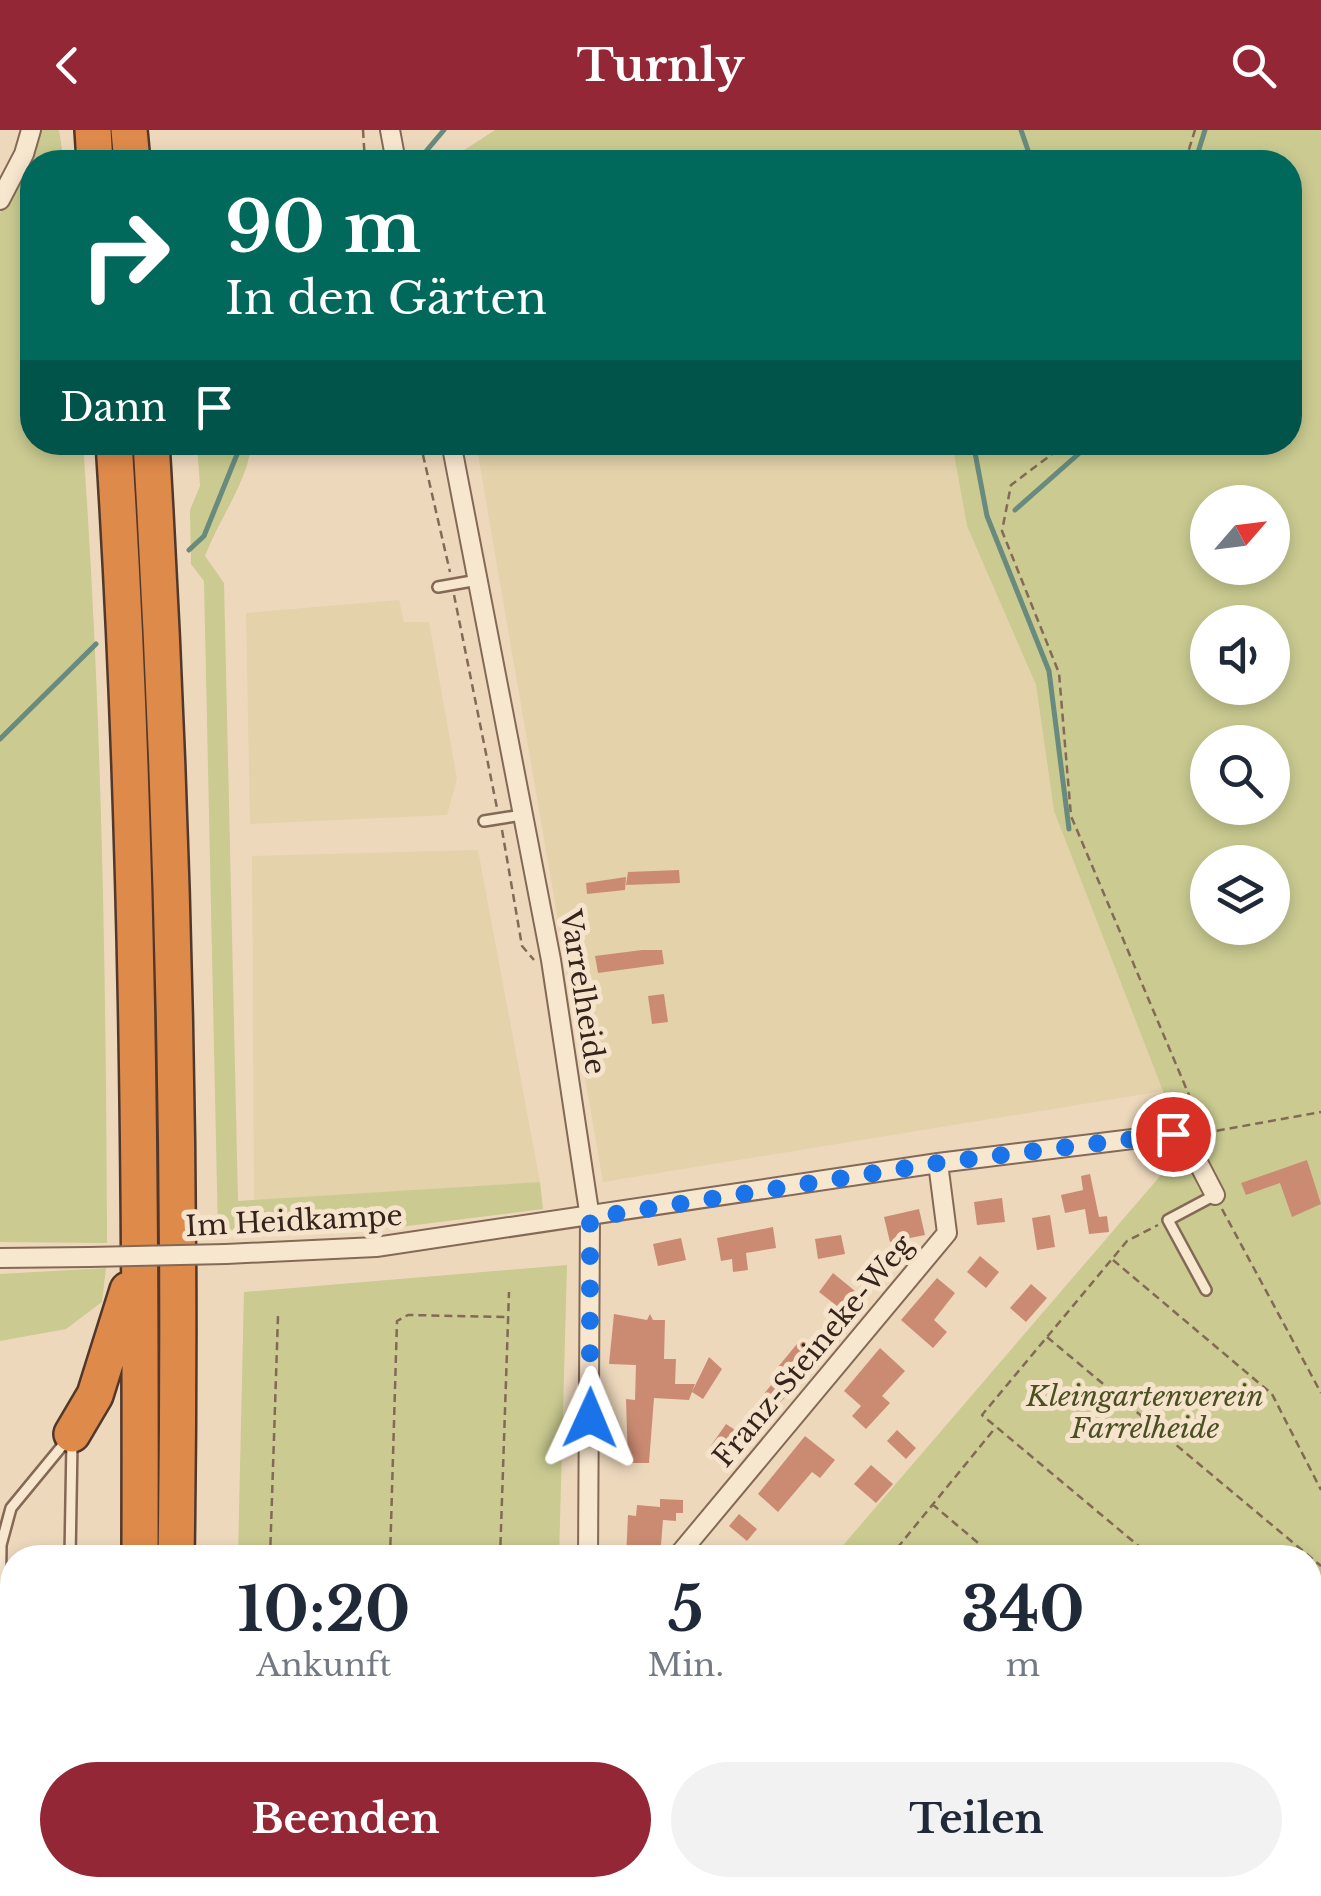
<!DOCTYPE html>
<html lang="de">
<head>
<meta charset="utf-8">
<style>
  body { margin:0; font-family:"Libre Baskerville",serif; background:#f2f2f3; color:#1f2937; height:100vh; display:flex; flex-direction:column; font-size:38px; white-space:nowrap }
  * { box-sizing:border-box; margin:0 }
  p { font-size:32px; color:#747a83 }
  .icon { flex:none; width:55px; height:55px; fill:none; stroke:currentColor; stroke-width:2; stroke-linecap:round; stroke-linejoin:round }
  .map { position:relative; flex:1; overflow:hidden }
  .side { position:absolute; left:0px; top:1415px; width:1322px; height:352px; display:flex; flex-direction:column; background:#fff; border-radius:40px 40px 0 0; box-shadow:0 5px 15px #0003 }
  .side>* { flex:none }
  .banner { position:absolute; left:20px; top:20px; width:1282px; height:305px; border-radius:40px; box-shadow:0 5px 15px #0003; background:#00695c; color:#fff; overflow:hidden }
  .needle { width:65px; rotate:62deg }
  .buttons { position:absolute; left:1190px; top:355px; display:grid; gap:20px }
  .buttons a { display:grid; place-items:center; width:100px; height:100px; border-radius:50%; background:#fff; box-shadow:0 5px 15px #0003; font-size:50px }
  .pin { position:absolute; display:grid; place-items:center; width:85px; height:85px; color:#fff; margin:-42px; border:5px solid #fff; border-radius:50%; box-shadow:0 2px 10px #0007 }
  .me { position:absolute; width:110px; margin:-55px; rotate:1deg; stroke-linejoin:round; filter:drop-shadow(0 0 8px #0008) }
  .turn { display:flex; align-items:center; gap:35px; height:210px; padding:0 40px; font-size:45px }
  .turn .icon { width:130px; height:130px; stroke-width:2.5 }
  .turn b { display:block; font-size:70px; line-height:85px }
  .then { display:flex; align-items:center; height:95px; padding:0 40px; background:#0003; gap:20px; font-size:38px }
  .eta { display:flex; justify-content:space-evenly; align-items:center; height:170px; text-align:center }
  .eta b { font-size:60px; font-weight:800; line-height:70px }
  .button { display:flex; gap:20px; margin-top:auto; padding:20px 40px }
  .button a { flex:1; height:115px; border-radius:60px; background:#932736; color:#fff; font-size:40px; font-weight:800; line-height:115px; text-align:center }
  .button a+a { background:#f2f2f3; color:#1f2937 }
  header { display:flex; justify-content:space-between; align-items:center; height:130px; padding:0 40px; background:#932736; color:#fff; font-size:45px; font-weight:800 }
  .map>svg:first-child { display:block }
</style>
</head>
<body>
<header><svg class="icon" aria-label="back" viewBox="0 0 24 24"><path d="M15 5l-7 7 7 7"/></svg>Turnly<svg class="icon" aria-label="search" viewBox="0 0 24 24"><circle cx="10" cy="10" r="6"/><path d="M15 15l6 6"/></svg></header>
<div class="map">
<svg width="1321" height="1766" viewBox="0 0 1321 1766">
  <rect width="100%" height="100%" fill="#edd8bc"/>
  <path fill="#e3d2aa" d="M476,313h476l15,83 69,159 18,126 109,280 -560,91z
    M399,470l5,22h25l28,157 -10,36 -197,9 -4,-211z
    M478,720l62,332 -286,19 -2,-345z
    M738,1755h93l9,11h-119z"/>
  <path fill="#caca91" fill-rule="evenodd" d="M38,0h21l5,32h-32v280l51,1c19,266 23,532 24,800l-107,-1v-1029l30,-51z
    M495,0h826v1766h-244l-34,-11h267v-327l-477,-1 340,-396 -10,-70 -109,-280 -18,-126 -69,-159 -15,-83 338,-1v-280h-844zM1208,372h64v66h-64zM1208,492h64v66h-64zM1208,612h64v66h-64zM1208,732h64v66h-64z
    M197,313h49l5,5c-6,38 -32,71 -46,108l19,27 14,618 302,-19 3,27 -184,23 -141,2 -14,-653 -13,-17 -1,-54 10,-24z
    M567,1135l-8,292h-321l6,-265z
    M106,1138l-4,34 -36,27 -66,12v-67z"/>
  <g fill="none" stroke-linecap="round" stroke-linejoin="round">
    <path stroke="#688b7e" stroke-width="5" d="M1021,0l11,32
      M417,32l27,-32
      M1195,32l10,-32
      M973,312l14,74 62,155 20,158
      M1015,380l77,-68
      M189,420l15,-14 38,-94
      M0,609l96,-95"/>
  </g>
  <path fill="#cb8b72" d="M679,740l1,13 -54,2 2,-13z
    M626,747l-1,13 -38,4 -1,-11z
    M642,820h20l2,14 -66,9 -3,-17z
    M664,864l4,28 -16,2 -4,-28z
    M1307,1030l14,44 -29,13 -12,-34 -34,12 -5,-12z
    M1090,1044l9,43 8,-1 2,16 -20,2 -4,-25 -20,4 -4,-18 22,-5 -2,-14z
    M1002,1068l3,24 -28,3 -3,-23z
    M919,1079l6,26 -35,7 -6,-25z
    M1050,1085l5,32 -18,3 -5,-32z
    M773,1097l3,21 -30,5 2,17 -15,2 -1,-13 -11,2 -4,-23z
    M841,1105l4,19 -27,5 -3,-20z
    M681,1108l5,22 -28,6 -5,-22z
    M980,1126l19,16 -13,16 -19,-16z
    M833,1143l22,18 -14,18 -22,-17z
    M937,1148l18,15 -21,27 13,12 -14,16 -32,-28z
    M1031,1154l16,14 -21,24 -16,-14z
    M614,1184l33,6 3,-6 3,6h12l-1,39h12l-1,25h20l-6,16 -35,-2 -5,65h-21l-2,-64 9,1 1,-35 -27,-1z
    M833,1192l14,11 -78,81 -13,-11 27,-32 -5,-4 23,-28 12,10z
    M880,1218l25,23 -23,25 8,7 -24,26 -14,-13 9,-10 -17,-15z
    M709,1227l13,12 -19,30 -11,-7z
    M726,1294l20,13 -16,23 -20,-13z
    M897,1300l19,18 -10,11 -19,-18z
    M805,1306l30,24 -15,18 -8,-6 -34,40 -20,-18z
    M871,1335l22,19 -17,19 -22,-19z
    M660,1369l23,1v13h-7v8l-13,-1 -2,25h-9l-1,13h-25l2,-43 8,1 1,-11 23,2z
    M739,1384l18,15 -10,12 -18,-15z"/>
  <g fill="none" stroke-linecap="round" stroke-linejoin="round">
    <defs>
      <path id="lane" d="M438,457l40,-7
        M484,691l38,-6
        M1206,1160l-38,-70 47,-25
        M70,1428l2,-116
        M0,1487l1,-72 10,-37 56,-68
        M0,1720l12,24
        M21,1755l11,11
        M69,1755l2,11
        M252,1755l1,11
        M266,1755l10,11"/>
      <path id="street" d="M390,0l6,32
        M0,70l24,-46 7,-24
        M451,312l100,518 39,258 -2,340
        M226,1124l150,-7 562,-84 235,-29 16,11 26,50
        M0,1128l89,-1
        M676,1428l271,-325 -9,-70
        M577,1766v-11"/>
      <path id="highway" d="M93,0l2,32
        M129,0l3,32
        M114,312c24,372 27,744 26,1116
        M151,312c22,372 31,744 25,1116
        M72,1304l23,-39 33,-105
        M133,1766l1,-11
        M170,1766l1,-11"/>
    </defs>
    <use href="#lane" stroke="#846956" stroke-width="14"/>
    <use href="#street" stroke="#846956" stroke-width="22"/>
    <use href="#highway" stroke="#52382b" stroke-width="40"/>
    <path stroke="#846956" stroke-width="2.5" stroke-dasharray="8 5" stroke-linecap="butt" d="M363,0l2,32
      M1185,32l10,-32
      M420,312l30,130
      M1068,312l-57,43 -9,46 57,142 12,143 118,279 -4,26
      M454,465l43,213
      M502,700l20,116 12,14
      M1204,1003l117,-21
      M1222,1079l99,184
      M1113,1130l159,134 49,96
      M1047,1207l274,229
      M932,1374l64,54
      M270,1428l8,-242
      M390,1428l7,-237 11,-6 100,2
      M500,1428l9,-266
      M889,1428l107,-131
      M1153,1428l-171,-143 145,-174 31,-16
      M1310,1459l11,-13
      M1310,1587l11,9
      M1310,1706l11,9
      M1205,1755l13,11"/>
    <use href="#lane" stroke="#f8e7cf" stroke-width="9"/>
    <use href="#street" stroke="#f8e7cf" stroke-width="18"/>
    <use href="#highway" stroke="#de8a4b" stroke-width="35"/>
    <defs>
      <path id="street-bridge" d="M89,1127l137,-3"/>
    </defs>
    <use href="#street-bridge" stroke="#846956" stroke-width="22" stroke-linecap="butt"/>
    <use href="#street-bridge" stroke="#f8e7cf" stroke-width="18"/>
  </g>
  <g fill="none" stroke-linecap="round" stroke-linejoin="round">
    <path stroke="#1a73e8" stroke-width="18" stroke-dasharray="0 32.4" d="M590,1288v-200l348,-55 235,-29"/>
  </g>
  <g text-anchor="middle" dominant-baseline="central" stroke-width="10" stroke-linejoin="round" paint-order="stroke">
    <g font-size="28" fill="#34241b" stroke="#f5e3cc">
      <text transform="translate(583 862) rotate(81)">Varrelheide</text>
      <text transform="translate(294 1091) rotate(-3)">Im Heidkampe</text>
      <text transform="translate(813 1221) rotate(-50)">Franz-Steineke-Weg</text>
    </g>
    <g font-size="28" font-style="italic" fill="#4a5022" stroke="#f5e3cc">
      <text x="1145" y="1266">Kleingartenverein<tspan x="1145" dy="32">Farrelheide</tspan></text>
    </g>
  </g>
</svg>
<div class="buttons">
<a><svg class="needle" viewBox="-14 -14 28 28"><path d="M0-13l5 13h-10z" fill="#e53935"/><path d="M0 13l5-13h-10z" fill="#747a83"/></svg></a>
<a><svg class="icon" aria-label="sound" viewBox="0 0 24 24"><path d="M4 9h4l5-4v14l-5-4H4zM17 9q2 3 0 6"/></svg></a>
<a><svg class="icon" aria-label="search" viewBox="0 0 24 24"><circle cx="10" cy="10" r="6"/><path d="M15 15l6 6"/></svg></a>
<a><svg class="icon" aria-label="layers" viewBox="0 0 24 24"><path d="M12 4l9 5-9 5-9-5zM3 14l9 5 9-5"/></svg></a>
</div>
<div class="pin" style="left:1173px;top:1004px;background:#d93025"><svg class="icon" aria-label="arrive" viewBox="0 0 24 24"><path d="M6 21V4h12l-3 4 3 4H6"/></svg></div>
<svg class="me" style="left:590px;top:1288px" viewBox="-20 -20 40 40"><path d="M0-17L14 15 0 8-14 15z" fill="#1a73e8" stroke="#fff" stroke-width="4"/></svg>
<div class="banner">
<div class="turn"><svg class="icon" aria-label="right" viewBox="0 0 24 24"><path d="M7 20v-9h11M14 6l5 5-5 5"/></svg><div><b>90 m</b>In den Gärten</div></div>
<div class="then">Dann<svg class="icon" aria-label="arrive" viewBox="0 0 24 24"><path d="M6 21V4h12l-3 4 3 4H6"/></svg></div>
</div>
<section class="side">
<div class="eta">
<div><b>10:20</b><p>Ankunft</p></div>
<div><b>5</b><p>Min.</p></div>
<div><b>340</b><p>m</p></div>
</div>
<div class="button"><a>Beenden</a><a>Teilen</a></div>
</section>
</div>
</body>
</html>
